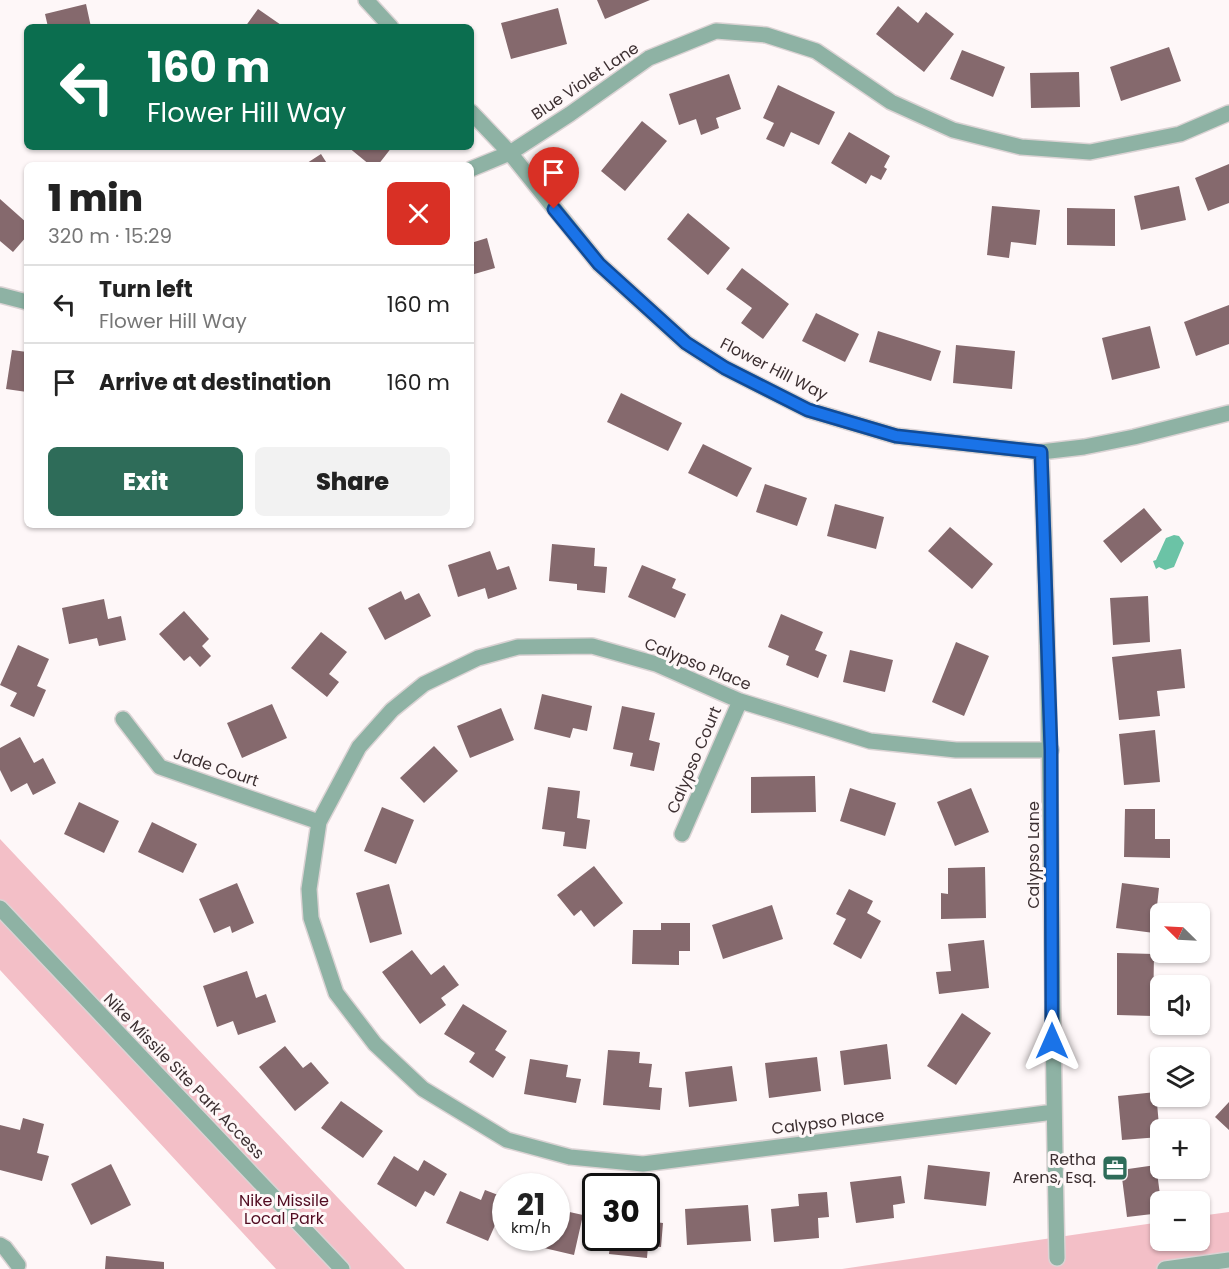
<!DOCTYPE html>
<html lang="en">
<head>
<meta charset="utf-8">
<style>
  body { margin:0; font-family:Poppins,sans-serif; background:#f2f2f2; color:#222; height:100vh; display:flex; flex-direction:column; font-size:22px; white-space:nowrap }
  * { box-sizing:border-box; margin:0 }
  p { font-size:20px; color:#767676 }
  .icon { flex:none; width:33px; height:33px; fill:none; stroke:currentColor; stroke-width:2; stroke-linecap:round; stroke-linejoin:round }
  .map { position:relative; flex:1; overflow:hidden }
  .panel { position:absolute; left:24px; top:162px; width:450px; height:366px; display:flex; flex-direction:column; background:#fff; border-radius:9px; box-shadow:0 2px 4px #0004 }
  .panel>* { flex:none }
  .guide { position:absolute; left:24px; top:24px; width:450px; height:126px; border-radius:9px; box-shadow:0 2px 4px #0004; background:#0b6e4f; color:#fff; overflow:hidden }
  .needle { width:39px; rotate:294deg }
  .buttons { position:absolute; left:1150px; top:903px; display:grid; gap:12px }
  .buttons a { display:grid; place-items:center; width:60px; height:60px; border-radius:9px; background:#fff; box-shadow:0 2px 4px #0004; font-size:30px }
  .speed { position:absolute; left:492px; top:1173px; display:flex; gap:12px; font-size:30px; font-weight:700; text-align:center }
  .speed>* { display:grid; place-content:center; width:78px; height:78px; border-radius:50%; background:#fff; box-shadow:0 2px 4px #0004; line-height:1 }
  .speed small { font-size:15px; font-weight:400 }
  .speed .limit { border:3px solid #111; border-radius:9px; background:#fff; color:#111 }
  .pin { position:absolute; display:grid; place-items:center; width:51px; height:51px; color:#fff; margin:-62px -26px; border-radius:50% 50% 50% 0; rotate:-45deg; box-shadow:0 0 6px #0007 }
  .pin .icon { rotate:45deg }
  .me { position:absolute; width:66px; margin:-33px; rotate:0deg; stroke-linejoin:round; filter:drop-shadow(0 0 4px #0008) }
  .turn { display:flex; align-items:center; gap:21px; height:126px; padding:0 24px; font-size:27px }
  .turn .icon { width:78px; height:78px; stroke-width:2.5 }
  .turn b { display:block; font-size:42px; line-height:51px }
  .round { display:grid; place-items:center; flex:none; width:63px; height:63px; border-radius:9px; background:#f2f2f2 }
  .headline { display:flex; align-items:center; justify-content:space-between; height:102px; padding:0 24px }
  h1 { font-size:36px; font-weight:800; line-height:45px }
  .primary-button { display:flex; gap:12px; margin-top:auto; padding:12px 24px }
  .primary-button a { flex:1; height:69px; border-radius:9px; background:#2e6c59; color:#fff; font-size:24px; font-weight:800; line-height:69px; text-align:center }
  .primary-button a+a { background:#f2f2f2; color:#222 }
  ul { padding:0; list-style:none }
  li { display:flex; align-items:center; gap:18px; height:78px; padding:0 24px; border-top:2px solid #e0e0e0 }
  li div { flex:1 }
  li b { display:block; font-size:22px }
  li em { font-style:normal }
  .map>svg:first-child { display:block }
</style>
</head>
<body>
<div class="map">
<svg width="1229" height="1269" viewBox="0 0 1229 1269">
  <rect width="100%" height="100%" fill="#fef7f8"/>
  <path fill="#f3bfc7" d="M0,839l405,430h-129l-276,-299z
    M1229,1212v57h-387l319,-47v18h39v-24z"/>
  <path fill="#6bc3a6" d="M1174,535l5,1 5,7 -10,24 -9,3 -6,-3 -3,2 -3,-8 3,-1 10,-22z"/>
  <path fill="#85696d" d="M597,0h53l-45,19z
    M86,4l5,23h-43l-3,-13z
    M898,6l20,17 8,-11 28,22 -30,38 -48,-38z
    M558,8l9,36 -56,15 -10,-36z
    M258,9l26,18h-39z
    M1169,47l12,34 -60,20 -11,-34z
    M962,50l43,17 -12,30 -43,-18z
    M1079,72l1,35 -49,1 -1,-35z
    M729,74l12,35 -25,9 3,10 -18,7 -5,-16 -17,6 -10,-31z
    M778,85l57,27 -16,33 -28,-13 -7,15 -18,-8 8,-16 -11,-5z
    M642,121l25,20 -42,50 -24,-20z
    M849,132l41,24 -6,11 3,2 -6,11 -10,-5 -5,9 -35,-21z
    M348,147h44l-14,18h-8z
    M321,154l7,11h-24z
    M1229,164v39l-21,8 -13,-33z
    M1179,186l7,34 -45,10 -7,-34z
    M0,199l27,24v13l-14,16 -13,-11z
    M992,206l48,4 -4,35 -25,-3 -2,16 -22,-3z
    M1067,208l48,1v37l-48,-1z
    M688,213l42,35 -22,27 -41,-36z
    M487,238l8,30 -24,7v-32z
    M742,268l47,36 -26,35 -22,-16 11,-15 -26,-19z
    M1229,305v39l-33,12 -12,-34z
    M816,313l43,21 -14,28 -43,-21z
    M1150,326l10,42 -48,12 -10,-42z
    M878,331l63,20 -10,30 -62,-19z
    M956,345l59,6 -3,38 -59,-6z
    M12,350l15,2v40l-21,-3z
    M621,393l61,30 -14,28 -61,-29z
    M703,444l49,24 -15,29 -49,-24z
    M765,484l42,14 -10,28 -41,-14z
    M835,504l49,13 -8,32 -49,-13z
    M1144,508l18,22 -41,33 -18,-22z
    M950,527l43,37 -21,25 -44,-38z
    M552,544l43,4 -1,18 13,1 -2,26 -28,-3v-6l-28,-3z
    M490,551l7,19 12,-4 8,23 -29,10 -3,-11 -27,9 -10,-32z
    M642,565l34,14 -4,9 14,6 -11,24 -47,-21z
    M401,591l4,9 14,-7 12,23 -46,24 -17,-32z
    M1148,596l2,46 -37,3 -3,-47z
    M104,599l4,20 13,-3 5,24 -27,6 -2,-8 -28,6 -7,-36z
    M184,611l25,28 -7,7 9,10 -11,11 -10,-11 -6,5 -25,-27z
    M781,614l42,18 -8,18 12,5 -9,23 -32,-13 3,-9 -21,-9z
    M321,632l26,20 -18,22 10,8 -12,15 -36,-29z
    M956,642l33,14 -25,60 -32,-14z
    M18,645l31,14 -12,27 9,4 -12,27 -24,-11 7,-13 -17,-8z
    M1181,649l4,39 -28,3 3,25 -41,4 -7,-63z
    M850,650l43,10 -8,32 -42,-10z
    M542,694l50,12 -5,25 -14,-3 -3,10 -36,-9z
    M272,704l15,34 -45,20 -15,-35z
    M622,706l33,7 -6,27 11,3 -6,28 -24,-5 3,-13 -20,-4z
    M501,708l13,32 -44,18 -13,-32z
    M1155,730l5,52 -36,3 -5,-51z
    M20,737l14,26 9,-5 13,25 -23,12 -6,-12 -16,9 -11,-22v-22z
    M434,746l24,25 -34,32 -24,-25z
    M815,776l1,36 -65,1v-36z
    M548,787l32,4 -3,27 13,2 -4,29 -23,-3 2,-14 -23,-3z
    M850,788l46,15 -11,33 -45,-15z
    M971,788l18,44 -34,14 -18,-44z
    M79,802l40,19 -15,32 -40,-19z
    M382,807l32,13 -18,44 -32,-13z
    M1125,809h30v30h15v19l-46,-1z
    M152,822l45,22 -14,29 -45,-21z
    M594,866l29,37 -29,24 -13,-17 -7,6 -17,-21z
    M985,867l1,51 -45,1v-26l7,1v-26z
    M237,883l17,40 -22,10 -2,-7 -16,7 -15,-34z
    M1122,883l37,5 -5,45 -38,-5z
    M389,884l13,50 -32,9 -14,-50z
    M849,889l24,12 -6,12 14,8 -20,38 -28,-15 13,-25 -10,-5z
    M772,905l11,34 -60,20 -11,-34z
    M661,923h29v28h-11v14l-47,-1 1,-34h28z
    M984,940l5,48 -50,6 -3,-22 15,-1 -3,-27z
    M412,950l19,25 13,-10 15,20 -18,13 5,7 -26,19 -38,-52z
    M1117,953l37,1 -1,62 -36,-1z
    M247,971l9,27 10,-4 10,28 -38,13 -5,-14 -16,6 -14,-41z
    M463,1004l44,27 -12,19 11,7 -13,21 -24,-16 6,-9 -31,-19z
    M962,1013l29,20 -35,52 -29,-19z
    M887,1044l4,35 -47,6 -4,-34z
    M285,1046l18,22 8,-6 18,21 -34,28 -36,-44z
    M608,1050l32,2 -1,11 13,1 -3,23 13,1 -2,22 -57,-5z
    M817,1057l4,34 -52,7 -4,-35z
    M530,1059l38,6 -2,12 15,2 -5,24 -52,-9z
    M732,1066l5,35 -48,6 -4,-35z
    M1156,1092l4,45 -38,3 -4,-44z
    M341,1101l42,30 -20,27 -42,-30z
    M1229,1102v28l-14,-13z
    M23,1118l21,6 -7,29 12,3 -7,25 -42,-11v-45l20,5z
    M394,1156l24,15 6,-11 23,14 -13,22 -9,-5 -9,16 -39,-23z
    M111,1164l20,41 -40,20 -20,-41z
    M928,1165l62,7 -4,34 -62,-7z
    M1156,1165l5,37v11l-34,4 -6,-47z
    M901,1176l4,27 -12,2 1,13 -38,5 -6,-41z
    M485,1190l21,8v29l-10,-4 -8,18 -42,-18 14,-32 21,9z
    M827,1192l2,25 -11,1 1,20 -45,4 -3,-33 28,-3 -1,-12z
    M748,1205l3,36 -64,4 -2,-36z
    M556,1209l27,6 -9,40 -47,-11 2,-6h27z
    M646,1221l17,2 -2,24 -13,-1 -1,12 -38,-4 2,-16h35z
    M106,1256l58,6v7h-59z"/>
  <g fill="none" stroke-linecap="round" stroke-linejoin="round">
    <defs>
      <path id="minor" d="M366,0l25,27
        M471,112l39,41 89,111 87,79 39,25 83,42 88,26 145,16 43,-5 50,-10 95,-24
        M471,169l39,-16 60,-39 79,-56 67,-27 50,4 50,16 75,51 62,28 68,17 69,5 90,-18 49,-21
        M0,295l27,7
        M1041,452c11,269 10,537 16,806
        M123,719l37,48 159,55
        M1051,750h-95l-86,-9 -130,-40 -84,-37 -64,-18 -74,1 -40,11 -54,26 -32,26 -33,37 -40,75 -10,67 2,29 25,75 39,51 48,45 84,51 63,17 73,7 411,-52
        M682,834l58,-133
        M0,908l342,361
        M0,1245l5,3 13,17
        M1165,1269l64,-9"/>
    </defs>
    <use href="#minor" stroke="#dbd3d4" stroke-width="18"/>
    <use href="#minor" stroke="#8eb2a4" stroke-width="15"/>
  </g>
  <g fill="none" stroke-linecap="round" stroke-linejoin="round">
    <defs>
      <path id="route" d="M554,209l45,55 87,79 39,25 83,42 88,26 145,16 10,298 1,291"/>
    </defs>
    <use href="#route" stroke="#114b97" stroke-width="15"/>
    <use href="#route" stroke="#1a73e8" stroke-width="10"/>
  </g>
  <defs>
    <symbol id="office-square" viewBox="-11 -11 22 22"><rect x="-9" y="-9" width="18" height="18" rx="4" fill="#2e6c59" stroke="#fef7f8"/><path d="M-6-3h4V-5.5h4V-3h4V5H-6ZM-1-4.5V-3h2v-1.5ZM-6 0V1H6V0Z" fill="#fff"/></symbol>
  </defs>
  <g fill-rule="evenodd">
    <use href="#office-square" x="1100" y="1153" width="30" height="30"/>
  </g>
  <g text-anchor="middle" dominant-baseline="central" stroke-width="6" stroke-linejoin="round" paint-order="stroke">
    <g font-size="16" fill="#3d3032" stroke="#fef7f8">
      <text transform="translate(585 81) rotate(-34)">Blue Violet Lane</text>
      <text transform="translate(774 369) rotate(27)">Flower Hill Way</text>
      <text transform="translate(698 664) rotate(22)">Calypso Place</text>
      <text transform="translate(694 760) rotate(-67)">Calypso Court</text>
      <text transform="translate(216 767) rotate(19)">Jade Court</text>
      <text transform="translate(1033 855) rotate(-90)">Calypso Lane</text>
      <text transform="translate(184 1076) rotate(46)">Nike Missile Site Park Access</text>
      <text transform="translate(828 1122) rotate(-7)">Calypso Place</text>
    </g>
    <g font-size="16" fill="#3d3032" stroke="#fef7f8" text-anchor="end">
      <text x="1096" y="1159">Retha<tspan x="1096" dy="18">Arens, Esq.</tspan></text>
    </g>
    <g font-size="16" fill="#510b21" stroke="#fef7f8">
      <text x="284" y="1200">Nike Missile<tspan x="284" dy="18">Local Park</tspan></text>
    </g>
  </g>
</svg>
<div class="buttons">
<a><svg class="needle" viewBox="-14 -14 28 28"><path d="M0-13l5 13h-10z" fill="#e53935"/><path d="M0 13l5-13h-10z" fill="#767676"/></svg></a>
<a><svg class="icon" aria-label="sound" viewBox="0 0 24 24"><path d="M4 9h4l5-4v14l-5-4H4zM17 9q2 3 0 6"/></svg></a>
<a><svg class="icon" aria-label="layers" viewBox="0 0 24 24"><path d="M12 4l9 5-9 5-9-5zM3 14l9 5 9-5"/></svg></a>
<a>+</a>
<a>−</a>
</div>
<div class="speed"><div>21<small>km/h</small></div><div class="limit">30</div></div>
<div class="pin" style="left:554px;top:209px;background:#d93025"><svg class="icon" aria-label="arrive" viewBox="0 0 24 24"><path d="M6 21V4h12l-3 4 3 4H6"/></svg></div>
<svg class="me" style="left:1052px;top:1041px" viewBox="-20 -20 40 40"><path d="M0-17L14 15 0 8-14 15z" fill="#1a73e8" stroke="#fff" stroke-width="4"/></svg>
<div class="guide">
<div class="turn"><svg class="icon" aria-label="left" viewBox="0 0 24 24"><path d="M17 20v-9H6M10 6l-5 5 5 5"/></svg><div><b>160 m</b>Flower Hill Way</div></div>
</div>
<section class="panel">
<div class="headline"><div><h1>1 min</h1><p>320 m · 15:29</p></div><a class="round" style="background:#d93025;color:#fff"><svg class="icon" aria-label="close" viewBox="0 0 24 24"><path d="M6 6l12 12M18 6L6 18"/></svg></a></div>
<ul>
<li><svg class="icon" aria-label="left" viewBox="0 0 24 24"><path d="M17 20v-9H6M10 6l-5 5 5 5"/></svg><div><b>Turn left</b><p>Flower Hill Way</p></div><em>160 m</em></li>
<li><svg class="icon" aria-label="arrive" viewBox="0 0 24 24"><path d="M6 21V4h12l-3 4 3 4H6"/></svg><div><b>Arrive at destination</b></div><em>160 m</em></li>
</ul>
<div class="primary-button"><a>Exit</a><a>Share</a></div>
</section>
</div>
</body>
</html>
